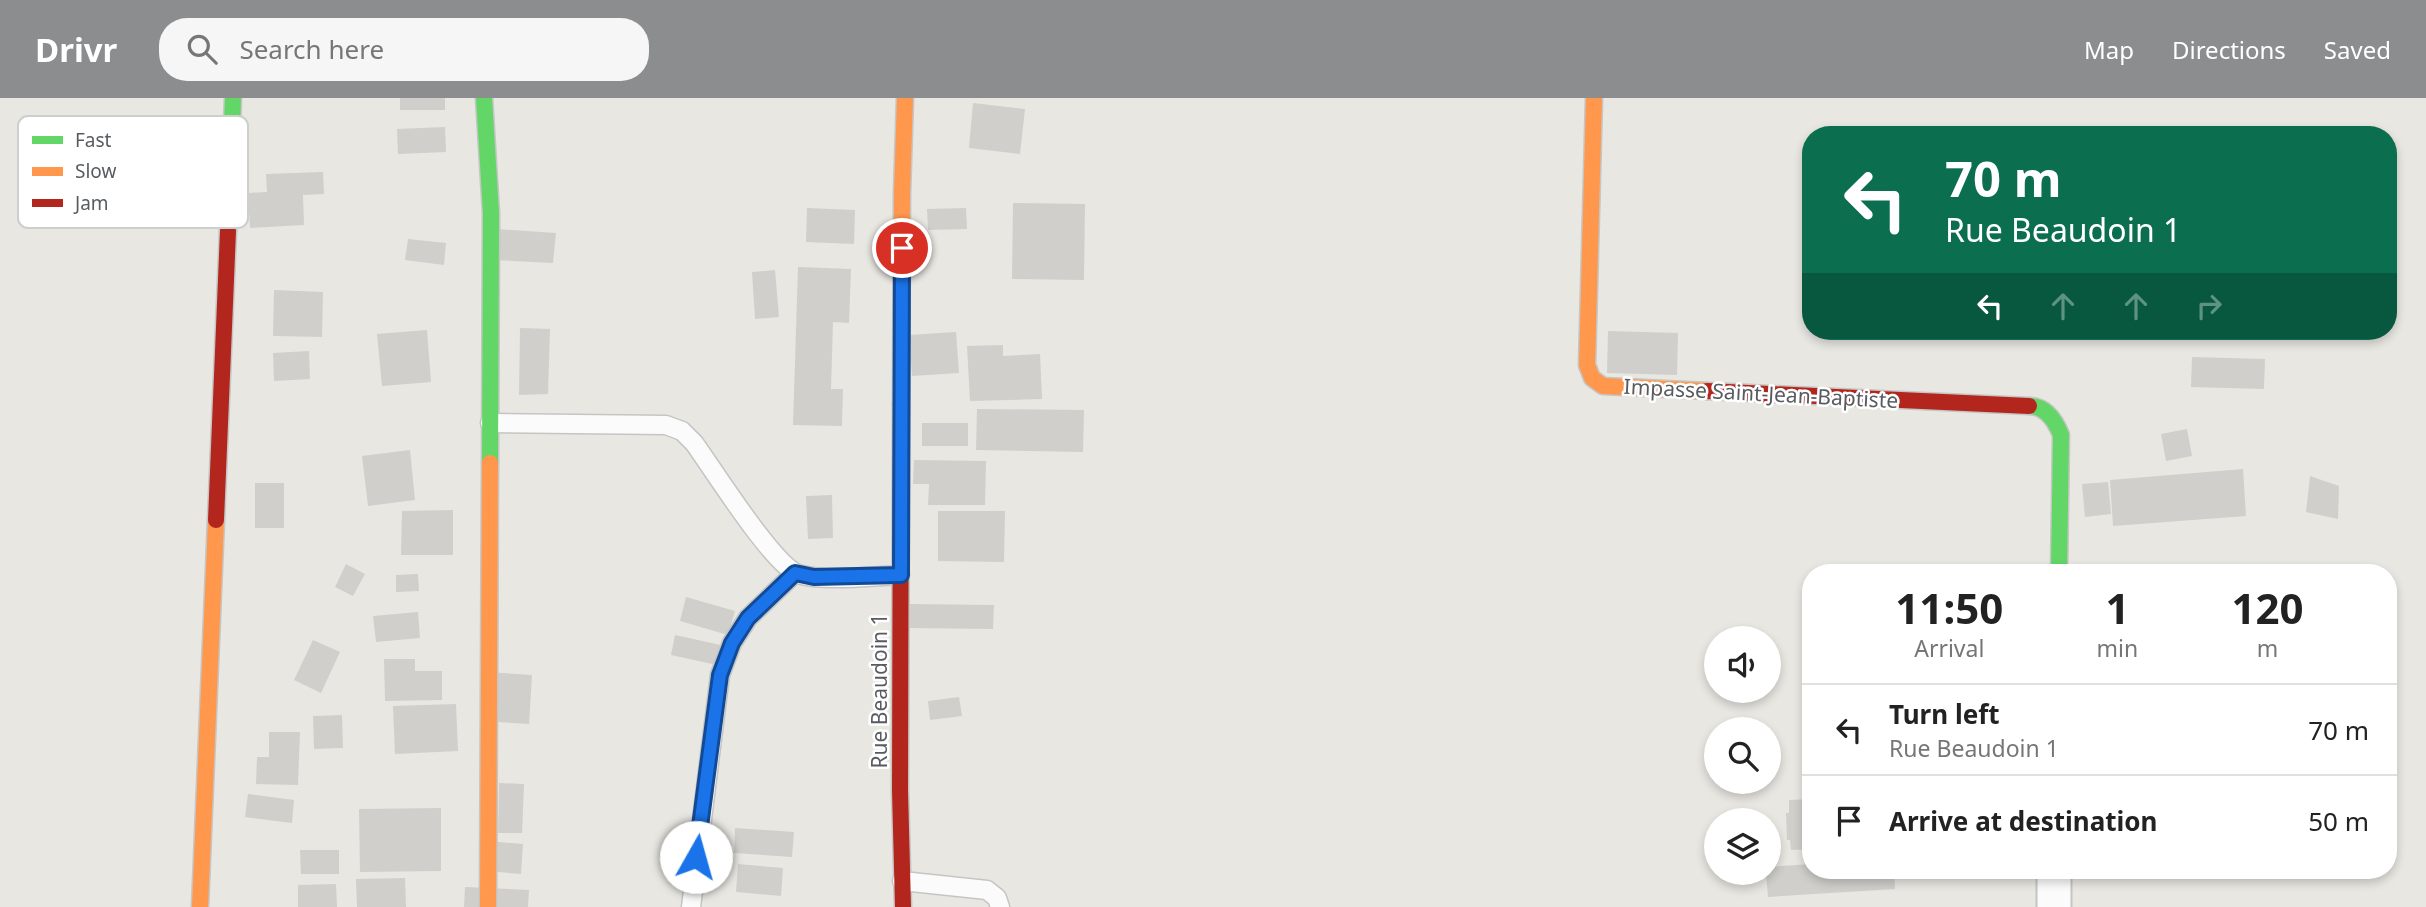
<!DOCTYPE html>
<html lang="en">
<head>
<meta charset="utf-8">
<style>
  body { margin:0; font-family:"Noto Sans",sans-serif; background:#f6f6f6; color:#222; height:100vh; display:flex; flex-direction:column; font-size:26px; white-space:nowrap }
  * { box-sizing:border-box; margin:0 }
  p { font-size:23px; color:#767676 }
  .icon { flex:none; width:38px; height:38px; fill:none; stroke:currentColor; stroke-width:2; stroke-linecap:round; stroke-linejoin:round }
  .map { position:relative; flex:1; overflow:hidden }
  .details { position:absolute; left:1802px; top:466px; width:595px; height:315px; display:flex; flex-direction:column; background:#fff; border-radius:28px; box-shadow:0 4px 10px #0003 }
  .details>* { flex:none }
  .top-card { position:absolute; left:1802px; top:28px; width:595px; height:214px; border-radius:28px; box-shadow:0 4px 10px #0003; background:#0b6e4f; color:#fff; overflow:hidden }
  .buttons { position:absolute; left:1704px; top:528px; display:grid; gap:14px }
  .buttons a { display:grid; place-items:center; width:77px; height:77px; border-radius:50%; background:#fff; box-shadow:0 4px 10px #0003; font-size:35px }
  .pin { position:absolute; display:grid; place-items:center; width:60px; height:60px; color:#fff; margin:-30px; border:4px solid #fff; border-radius:50%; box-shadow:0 2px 7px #0007 }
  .me { position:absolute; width:77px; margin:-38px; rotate:7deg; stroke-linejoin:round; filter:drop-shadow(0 0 5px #0008) }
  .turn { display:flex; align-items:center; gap:24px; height:147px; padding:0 28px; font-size:32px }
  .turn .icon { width:91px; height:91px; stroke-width:2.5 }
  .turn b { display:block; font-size:49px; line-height:60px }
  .lanes { display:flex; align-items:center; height:66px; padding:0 28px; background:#0003; justify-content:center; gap:35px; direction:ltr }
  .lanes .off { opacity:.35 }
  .eta { display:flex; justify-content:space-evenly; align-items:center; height:119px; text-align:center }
  .eta b { font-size:42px; font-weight:700; line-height:49px }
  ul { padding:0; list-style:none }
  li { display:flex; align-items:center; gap:21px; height:91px; padding:0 28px; border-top:2px solid #e0e0e0 }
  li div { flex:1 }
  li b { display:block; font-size:26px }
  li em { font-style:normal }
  header { display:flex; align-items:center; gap:42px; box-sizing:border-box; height:98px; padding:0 35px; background:#8b8d8e; color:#fff }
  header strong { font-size:33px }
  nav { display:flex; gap:38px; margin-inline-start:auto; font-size:24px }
  .search { width:490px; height:63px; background:#f6f6f6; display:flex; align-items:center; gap:18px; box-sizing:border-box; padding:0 24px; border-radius:28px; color:#767676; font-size:26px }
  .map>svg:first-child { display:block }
</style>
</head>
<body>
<header>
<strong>Drivr</strong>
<div class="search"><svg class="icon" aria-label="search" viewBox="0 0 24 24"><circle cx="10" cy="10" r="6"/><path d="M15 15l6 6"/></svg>Search here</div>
<nav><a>Map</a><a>Directions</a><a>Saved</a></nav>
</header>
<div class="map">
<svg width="2426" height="809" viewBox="0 0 2426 809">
  <rect width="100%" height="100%" fill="#e9e7e2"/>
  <path fill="#d0cfcc" d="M400,0h45v12h-45z
    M973,5l52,6 -5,45 -51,-6z
    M445,29l1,25 -48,2 -1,-25z
    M323,74l1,22 -21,1 1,30 -54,3 -2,-35 19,-1 -1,-18z
    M1013,105l72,1 -1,76 -72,-1z
    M807,110l48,2 -1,34 -48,-2z
    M966,110l1,21 -39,1 -1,-21z
    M496,131l60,4 -3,30 -59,-3z
    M408,141l38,4 -2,22 -39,-5z
    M1810,165h1v28l-5,-1z
    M798,169l53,2 -2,54 -16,-1 -2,67h12l-1,37 -49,-1z
    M775,172l4,47 -24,2 -3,-47z
    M274,192l49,2 -1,45 -49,-1z
    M520,230l30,1 -2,65 -29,1z
    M427,232l4,52 -49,4 -5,-52z
    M1608,233l70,2 -1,42 -70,-2z
    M956,234l3,41 -47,3 -3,-41z
    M1003,247v11l37,-2 2,45 -72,2 -3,-55z
    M309,253l1,28 -36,2 -1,-28z
    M2192,259l73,2 -1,30 -73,-2z
    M977,311l107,1 -1,42 -107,-2z
    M922,325h46v23h-46z
    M2187,331l5,27 -26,5 -5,-27z
    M410,352l5,50 -47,6 -6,-50z
    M914,362l72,1 -1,44h-57l1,-21h-16z
    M2243,371l3,47 -133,10 -3,-46z
    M2310,378l29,10 -1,33 -32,-7z
    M2108,384l3,32 -26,3 -3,-33z
    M255,385h29v45h-29z
    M832,397l1,43 -25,1 -2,-43z
    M453,412v45h-52l1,-44z
    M938,413h67l-1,51 -66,-1z
    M346,466l19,10 -12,22 -18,-9z
    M418,476l1,17 -23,1v-17z
    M686,499l49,14 -7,24 -48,-14z
    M910,506l84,1 -1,24 -83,-1z
    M418,514l2,26 -44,4 -3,-26z
    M675,537l46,10 -4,20 -46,-10z
    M313,542l27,12 -19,41 -27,-13z
    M384,561h31v12h27v29l-57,1z
    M486,574l46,3 -3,49 -47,-3z
    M959,599l3,19 -32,4 -2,-19z
    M456,606l2,47 -63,3 -2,-48z
    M342,617l1,33 -29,1 -1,-33z
    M269,634h31l-2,53 -42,-1 1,-27h12z
    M499,685l25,1 -2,49h-24z
    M248,696l46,6 -2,23 -47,-6z
    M1811,701v50l-20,1 -1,-10h-3l-1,-27h3v-13z
    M441,710v63l-81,1 -1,-63z
    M735,730l59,4 -2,25 -58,-4z
    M488,743l35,3 -2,30 -35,-3z
    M300,752h39v24h-38z
    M738,766l45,4 -2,28 -45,-4z
    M1811,766v6h83l1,19 -127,8 -2,-24h3v-6z
    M405,780l1,29h-49l-1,-28z
    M336,786l1,23h-39v-22z
    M465,789l64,3 -1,17h-64z"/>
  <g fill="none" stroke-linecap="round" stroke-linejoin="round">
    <defs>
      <path id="lane" d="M490,325l176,2 16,6 12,12c19,26 79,122 104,131 25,8 75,2 102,1
        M902,783l85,9 10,8 3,9
        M691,809l29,-232 12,-32 16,-25 47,-45"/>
      <path id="street" d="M2054,809v-37"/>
      <path id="fast" d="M484,0l7,115 -1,250
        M228,133l5,-133
        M2029,308c17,0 26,14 32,29l-2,137"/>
      <path id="slow" d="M1594,0l-7,267 5,13 11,8 104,5
        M901,306l1,-211 3,-95
        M200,809l16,-387
        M488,809l2,-444"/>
      <path id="jam" d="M1707,293l322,15
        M901,306l-1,386 3,117
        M216,422l12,-289"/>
    </defs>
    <use href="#lane" stroke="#c5c5c4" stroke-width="21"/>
    <use href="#street" stroke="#c5c5c4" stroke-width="37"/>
    <use href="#fast" stroke="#c6c6c5" stroke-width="19"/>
    <use href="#slow" stroke="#c6c6c5" stroke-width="19"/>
    <use href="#jam" stroke="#c6c6c5" stroke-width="19"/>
    <use href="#lane" stroke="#fcfbfb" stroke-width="18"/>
    <use href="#street" stroke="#fcfbfb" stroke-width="33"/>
    <use href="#fast" stroke="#63d668" stroke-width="16"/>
    <use href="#slow" stroke="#ff974d" stroke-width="16"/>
    <use href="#jam" stroke="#b3261e" stroke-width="16"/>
  </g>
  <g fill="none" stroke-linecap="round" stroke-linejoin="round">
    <defs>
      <path id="route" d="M696,759l24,-182 12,-32 16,-25 47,-45 19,4 87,-2 1,-327"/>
    </defs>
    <use href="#route" stroke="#114b97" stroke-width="18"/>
    <use href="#route" stroke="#1a73e8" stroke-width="12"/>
  </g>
  <g text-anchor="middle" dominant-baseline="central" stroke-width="5" stroke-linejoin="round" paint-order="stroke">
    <g font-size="21" fill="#585c60" stroke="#fff">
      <text transform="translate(1761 295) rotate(3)">Impasse Saint-Jean-Baptiste</text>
      <text transform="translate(879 593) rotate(-90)">Rue Beaudoin 1</text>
    </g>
  </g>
  <rect x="18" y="18" width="230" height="112" rx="10" fill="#fff" stroke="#cdcecf" stroke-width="2"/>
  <rect x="32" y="38" width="31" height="8" fill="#63d668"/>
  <rect x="32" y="69" width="31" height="9" fill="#ff974d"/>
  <rect x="32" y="101" width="31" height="8" fill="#b3261e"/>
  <g font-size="19" fill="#585c60">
    <text x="75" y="49">Fast</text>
    <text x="75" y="80">Slow</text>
    <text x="75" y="112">Jam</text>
  </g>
</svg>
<div class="buttons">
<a><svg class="icon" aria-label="sound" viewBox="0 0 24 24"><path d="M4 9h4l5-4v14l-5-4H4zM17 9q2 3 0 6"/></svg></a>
<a><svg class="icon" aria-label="search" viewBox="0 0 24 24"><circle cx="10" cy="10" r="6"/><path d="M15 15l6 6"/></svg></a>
<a><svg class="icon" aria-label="layers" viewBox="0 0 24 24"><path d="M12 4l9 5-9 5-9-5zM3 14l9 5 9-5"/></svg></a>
</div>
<div class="pin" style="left:902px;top:150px;background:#d93025"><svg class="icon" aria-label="arrive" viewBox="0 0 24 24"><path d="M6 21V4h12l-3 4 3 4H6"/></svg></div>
<svg class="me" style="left:696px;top:759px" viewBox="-20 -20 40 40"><circle r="19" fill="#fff"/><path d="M0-13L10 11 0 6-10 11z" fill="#1a73e8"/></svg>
<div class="top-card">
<div class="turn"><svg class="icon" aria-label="left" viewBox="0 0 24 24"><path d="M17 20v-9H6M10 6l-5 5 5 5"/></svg><div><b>70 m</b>Rue Beaudoin 1</div></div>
<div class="lanes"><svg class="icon" aria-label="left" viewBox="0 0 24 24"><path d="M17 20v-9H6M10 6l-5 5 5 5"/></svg><svg class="icon off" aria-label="ahead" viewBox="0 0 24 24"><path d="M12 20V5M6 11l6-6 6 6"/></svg><svg class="icon off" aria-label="ahead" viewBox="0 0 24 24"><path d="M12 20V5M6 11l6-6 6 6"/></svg><svg class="icon off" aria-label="right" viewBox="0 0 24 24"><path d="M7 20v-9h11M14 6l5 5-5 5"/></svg></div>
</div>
<section class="details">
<div class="eta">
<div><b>11:50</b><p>Arrival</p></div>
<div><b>1</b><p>min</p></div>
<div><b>120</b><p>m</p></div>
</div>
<ul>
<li><svg class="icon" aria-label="left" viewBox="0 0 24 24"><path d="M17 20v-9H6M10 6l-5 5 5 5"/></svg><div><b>Turn left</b><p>Rue Beaudoin 1</p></div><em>70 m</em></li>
<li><svg class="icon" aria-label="arrive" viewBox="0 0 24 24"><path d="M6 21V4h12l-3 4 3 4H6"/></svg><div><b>Arrive at destination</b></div><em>50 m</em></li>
</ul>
</section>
</div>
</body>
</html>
